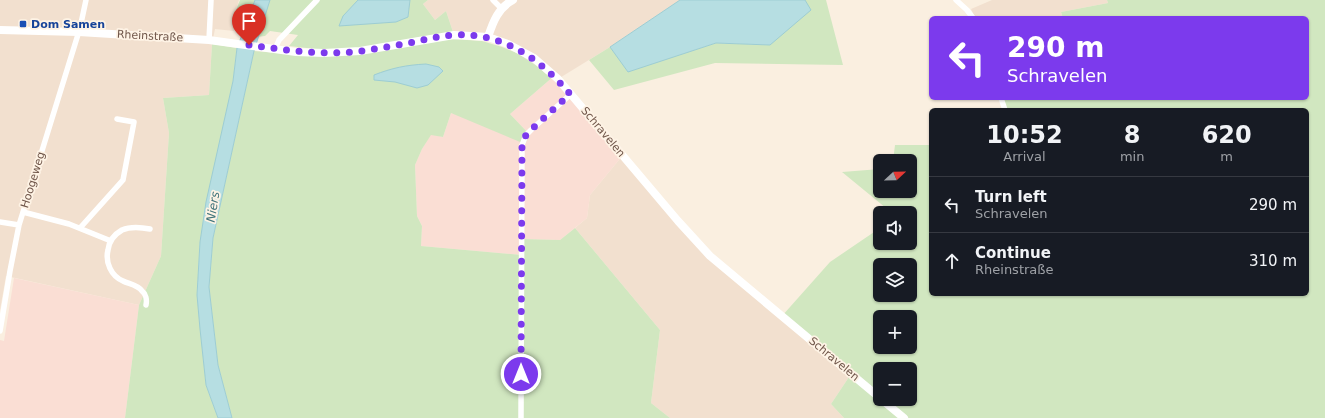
<!DOCTYPE html>
<html lang="en">
<head>
<meta charset="utf-8">
<style>
  body { margin:0; font-family:"DejaVu Sans",sans-serif; background:#242831; color:#f1f3f6; height:100vh; display:flex; flex-direction:column; font-size:15px; white-space:nowrap }
  * { box-sizing:border-box; margin:0 }
  p { font-size:13px; color:#9ea1a6 }
  .icon { flex:none; width:22px; height:22px; fill:none; stroke:currentColor; stroke-width:2; stroke-linecap:round; stroke-linejoin:round }
  .map { position:relative; flex:1; overflow:hidden }
  .sheet { position:absolute; left:929px; top:108px; width:380px; height:188px; display:flex; flex-direction:column; background:#171b24; border-radius:6px; box-shadow:0 1px 3px #0004 }
  .sheet>* { flex:none }
  .banner { position:absolute; left:929px; top:16px; width:380px; height:84px; border-radius:6px; box-shadow:0 1px 3px #0004; background:#7c3aed; color:#fff; overflow:hidden }
  .needle { width:26px; rotate:68deg }
  .fabs { position:absolute; left:873px; top:154px; display:grid; gap:8px }
  .fabs a { display:grid; place-items:center; width:44px; height:44px; border-radius:6px; background:#171b24; box-shadow:0 1px 3px #0004; font-size:20px }
  .pin { position:absolute; display:grid; place-items:center; width:34px; height:34px; color:#fff; margin:-41px -17px; border-radius:50% 50% 50% 0; rotate:-45deg; box-shadow:0 0 4px #0007 }
  .pin .icon { rotate:45deg }
  .me { position:absolute; width:44px; margin:-22px; rotate:0deg; stroke-linejoin:round; filter:drop-shadow(0 0 3px #0008) }
  .turn { display:flex; align-items:center; gap:14px; height:84px; padding:0 12px; font-size:18px }
  .turn .icon { width:52px; height:52px; stroke-width:2.5 }
  .turn b { display:block; font-size:28px; line-height:34px }
  .eta { display:flex; justify-content:space-evenly; align-items:center; height:68px; text-align:center }
  .eta b { font-size:24px; font-weight:600; line-height:28px }
  ul { padding:0; list-style:none }
  li { display:flex; align-items:center; gap:12px; height:56px; padding:0 12px; border-top:1px solid #363941 }
  li div { flex:1 }
  li b { display:block; font-size:15px }
  li em { font-style:normal }
  .map>svg:first-child { display:block }
</style>
</head>
<body>
<div class="map">
<svg width="1325" height="418" viewBox="0 0 1325 418">
  <rect width="100%" height="100%" fill="#faefe0"/>
  <path fill="#f2e0cf" d="M0,0h239l-4,12 -1,19 -19,-2 -3,15 -3,51 -46,3 6,35 -8,123 -22,49 -133,-29 -6,34z
    M428,0h252l-70,47 -52,32 -50,-35 -54,-9 -8,-24 -11,9 -12,-16z
    M992,0h115l1,3 -47,9 2,6h-88l-4,-9z
    M623,155l87,101 141,118 -20,30 13,14h-174l-19,-15 9,-73 -85,-102 12,-10 3,-23z"/>
  <path fill="#faded4" d="M554,76l69,79 -33,40 -3,23 -27,22 -38,-1v16l-101,-9 1,-20 -5,-10 -2,-51 7,-16 9,-15 12,3 8,-24 79,22 -20,-21z
    M14,278l125,27 -14,113h-125v-78l4,1z"/>
  <path fill="#d1e7c0" fill-rule="evenodd" d="M240,0h15l-12,30 -8,-2v-16z
    M270,0h88l-5,6 55,11 2,-17h18l-5,4 12,16 11,-9 8,24 -2,4 30,2 20,6 15,6 20,13 9,8 8,2 -44,38 20,21 -5,9 -74,-31 -8,24 -12,-2 -9,14 -7,16 2,51 5,10 -1,20 101,9v-16l38,1 15,-12 85,102 -9,73 19,15h-438l-14,-53 -9,-78 4,-49 41,-187 57,5 13,-6 -35,-4 9,-11 -28,-4 -5,5 -8,1z
    M803,0h23l17,65 -128,-2 -101,27 -25,-30 21,-13 18,24 88,-28 54,2z
    M1107,0h218v418h-481l-13,-14 20,-30 -69,-58 48,-54 50,-34v15h30v-30h-18l-50,-41 38,-3v22h30v-30h-17l2,-16h36v149h376v-184h-300l-5,-12h305v-80h-244l-2,-6 47,-9zM880,265h30v30h-30zM880,317h30v30h-30zM880,369h30v30h-30z
    M212,44l25,4 -4,33 -33,161 -3,53 9,90 12,33h-93l14,-113 22,-49 8,-123 -6,-35 46,-3z"/>
  <path fill="#b6dee2" stroke="#9dcdd3" d="M255,0h15l-16,51 -41,187 -4,49 9,78 14,53h-14l-12,-33 -6,-56 -3,-34 3,-53 6,-40 27,-121 4,-33z
    M358,0h52l-2,17 -12,5 -57,4 4,-10z
    M680,0h125l6,10 -41,35 -54,-2 -88,29 -18,-25z
    M426,64l13,3 4,4 -15,14 -11,3 -22,-6 -21,-2v-5c18,-7 32,-10 52,-11z"/>
  <g fill="none" stroke-linecap="round" stroke-linejoin="round">
    <path stroke="#fff" stroke-width="5.5" d="M493,0l8,8
      M956,0l11,10 6,8
      M209,40l2,-40
      M275,49l4,-9 38,-40
      M1001,98l4,12
      M23,212l46,12 42,17
      M0,222l19,3
      M80,228l43,-48 11,-58 -17,-3
      M146,305c1,-5 0,-11 -4,-14 -4,-6 -13,-7 -19,-10 -12,-5 -18,-19 -15,-31 1,-9 7,-16 14,-20 9,-4 18,-3 28,-1
      M0,331l10,-60 9,-46 61,-197 6,-28
      M521,418l1,-273 4,-10 5,-5 40,-36"/>
    <path stroke="#fff" stroke-width="8" d="M0,30l79,2 130,8 87,12 28,1 36,-2 94,-16 34,2 20,7 26,14 24,21 120,142 32,35 170,142
      M488,37c5,-15 10,-29 25,-37
      M881,399l23,19"/>
  </g>
  <g fill="none" stroke-linecap="round" stroke-linejoin="round">
    <path stroke="#7c3aed" stroke-width="7" stroke-dasharray="0 12.6" d="M249,45c37,5 75,11 112,6 16,-2 32,-5 48,-8 15,-3 29,-7 45,-8 49,-3 86,24 116,59l-39,36 -5,5 -4,10 -1,229"/>
  </g>
  <rect fill="#1a4fb4" stroke="#fef3e5" stroke-width="1.5" x="19" y="20" width="8" height="8" rx="2"/>
  <g text-anchor="middle" dominant-baseline="central" stroke-width="3.5" stroke-linejoin="round" paint-order="stroke">
    <g font-size="11" font-weight="bold" fill="#164399" stroke="#fef3e5" text-anchor="start">
      <text x="31" y="24">Dom Samen</text>
    </g>
    <g font-size="11" fill="#6f5549" stroke="#fef3e5">
      <text transform="translate(150 36) rotate(3)">Rheinstraße</text>
      <text transform="translate(603 132) rotate(50)">Schravelen</text>
      <text transform="translate(33 180) rotate(-73)">Hoogeweg</text>
      <text transform="translate(834 359) rotate(40)">Schravelen</text>
    </g>
    <g font-size="12" font-style="italic" fill="#41747b" stroke="#fef3e5">
      <text transform="translate(213 207) rotate(-81)">Niers</text>
    </g>
  </g>
</svg>
<div class="fabs">
<a><svg class="needle" viewBox="-14 -14 28 28"><path d="M0-13l5 13h-10z" fill="#e53935"/><path d="M0 13l5-13h-10z" fill="#9ea1a6"/></svg></a>
<a><svg class="icon" aria-label="sound" viewBox="0 0 24 24"><path d="M4 9h4l5-4v14l-5-4H4zM17 9q2 3 0 6"/></svg></a>
<a><svg class="icon" aria-label="layers" viewBox="0 0 24 24"><path d="M12 4l9 5-9 5-9-5zM3 14l9 5 9-5"/></svg></a>
<a>+</a>
<a>−</a>
</div>
<div class="pin" style="left:249px;top:45px;background:#d93025"><svg class="icon" aria-label="arrive" viewBox="0 0 24 24"><path d="M6 21V4h12l-3 4 3 4H6"/></svg></div>
<svg class="me" style="left:521px;top:374px" viewBox="-20 -20 40 40"><circle r="17" fill="#7c3aed" stroke="#fff" stroke-width="3"/><path d="M0-11L8 9 0 5-8 9z" fill="#fff"/></svg>
<div class="banner">
<div class="turn"><svg class="icon" aria-label="left" viewBox="0 0 24 24"><path d="M17 20v-9H6M10 6l-5 5 5 5"/></svg><div><b>290 m</b>Schravelen</div></div>
</div>
<section class="sheet">
<div class="eta">
<div><b>10:52</b><p>Arrival</p></div>
<div><b>8</b><p>min</p></div>
<div><b>620</b><p>m</p></div>
</div>
<ul>
<li><svg class="icon" aria-label="left" viewBox="0 0 24 24"><path d="M17 20v-9H6M10 6l-5 5 5 5"/></svg><div><b>Turn left</b><p>Schravelen</p></div><em>290 m</em></li>
<li><svg class="icon" aria-label="ahead" viewBox="0 0 24 24"><path d="M12 20V5M6 11l6-6 6 6"/></svg><div><b>Continue</b><p>Rheinstraße</p></div><em>310 m</em></li>
</ul>
</section>
</div>
</body>
</html>
